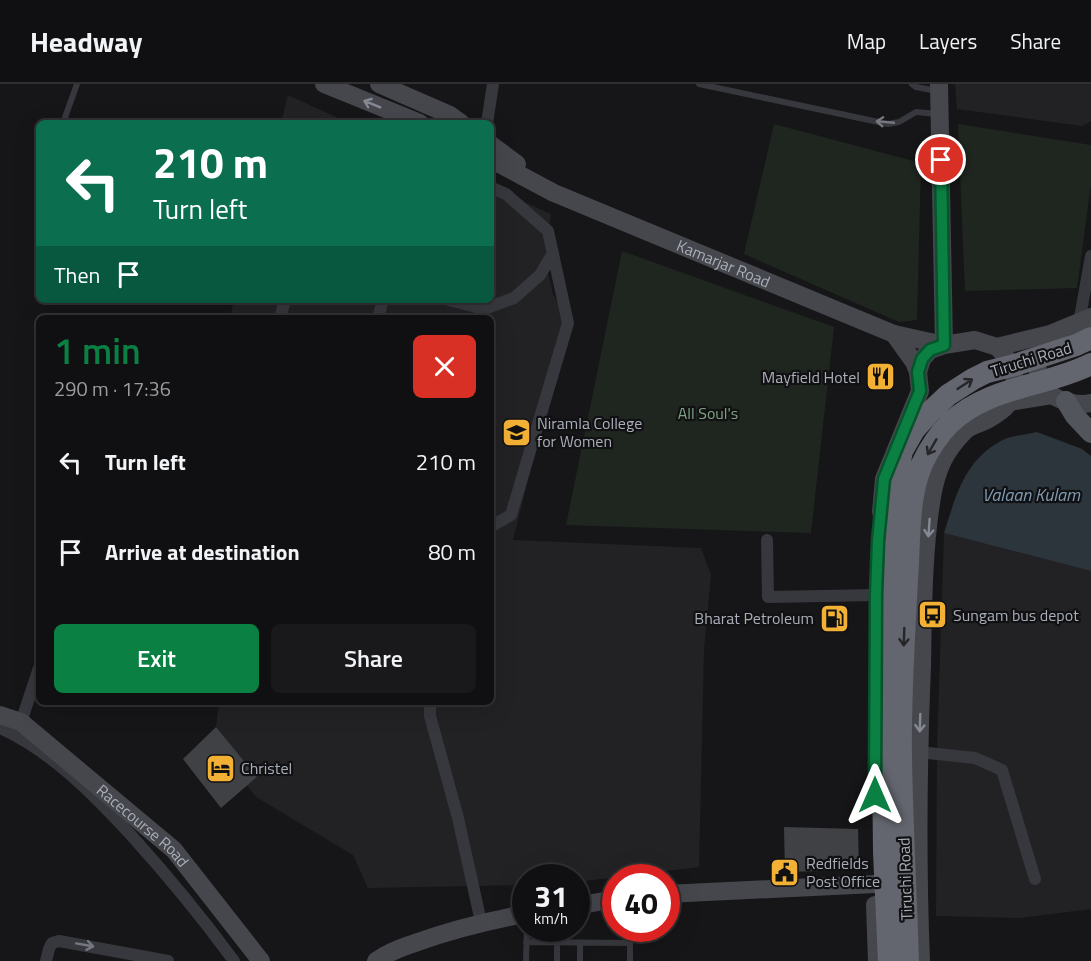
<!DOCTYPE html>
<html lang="en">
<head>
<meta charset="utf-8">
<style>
  body { margin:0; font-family:"Titillium Web",sans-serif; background:#19191b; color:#f1f3f6; height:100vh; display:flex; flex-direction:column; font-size:22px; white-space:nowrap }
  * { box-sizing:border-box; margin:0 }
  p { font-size:20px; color:#9c9d9f }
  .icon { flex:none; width:33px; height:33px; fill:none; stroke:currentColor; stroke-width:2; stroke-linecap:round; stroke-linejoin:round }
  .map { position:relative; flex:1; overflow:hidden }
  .sheet { position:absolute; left:36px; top:231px; width:458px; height:390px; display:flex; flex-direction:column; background:#101012; border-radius:9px; box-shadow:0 6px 24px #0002,0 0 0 2px #303032 }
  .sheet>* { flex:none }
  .top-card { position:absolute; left:36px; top:36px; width:458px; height:183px; border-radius:9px; box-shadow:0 6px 24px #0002,0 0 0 2px #303032; background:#0b6e4f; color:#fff; overflow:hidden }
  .speed { position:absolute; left:512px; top:780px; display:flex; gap:12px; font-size:30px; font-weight:700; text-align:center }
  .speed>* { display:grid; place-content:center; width:78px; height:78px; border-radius:50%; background:#101012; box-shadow:0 6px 24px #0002,0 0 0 2px #303032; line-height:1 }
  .speed small { font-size:15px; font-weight:400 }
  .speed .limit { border:9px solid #d22; background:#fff; color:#111 }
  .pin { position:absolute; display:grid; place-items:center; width:51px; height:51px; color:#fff; margin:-26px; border:3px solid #fff; border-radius:50%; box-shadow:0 2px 6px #0007 }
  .me { position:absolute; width:66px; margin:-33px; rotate:0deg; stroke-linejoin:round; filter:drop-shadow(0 0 4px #0008) }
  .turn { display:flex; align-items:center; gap:21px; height:126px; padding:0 18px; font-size:27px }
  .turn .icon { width:78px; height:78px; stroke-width:2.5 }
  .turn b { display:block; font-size:42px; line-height:51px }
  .then { display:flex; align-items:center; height:57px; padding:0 18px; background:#0003; gap:12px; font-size:22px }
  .round { display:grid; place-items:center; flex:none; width:63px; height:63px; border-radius:9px; background:#19191b }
  .headline { display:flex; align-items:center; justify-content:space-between; height:102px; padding:0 18px }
  h1 { font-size:36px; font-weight:600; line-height:45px; color:#0b8043 }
  .button { display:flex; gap:12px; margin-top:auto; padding:12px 18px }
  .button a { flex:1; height:69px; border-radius:9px; background:#0b8043; color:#fff; font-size:24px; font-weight:600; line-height:69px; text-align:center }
  .button a+a { background:#19191b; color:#f1f3f6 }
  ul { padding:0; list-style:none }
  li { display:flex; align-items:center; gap:18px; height:90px; padding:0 18px }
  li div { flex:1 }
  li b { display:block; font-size:22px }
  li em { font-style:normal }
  header { display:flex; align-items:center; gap:36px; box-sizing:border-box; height:84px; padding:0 30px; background:#101012; border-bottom:2px solid #303032 }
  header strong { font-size:28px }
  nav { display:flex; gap:33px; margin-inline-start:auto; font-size:21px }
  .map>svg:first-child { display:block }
</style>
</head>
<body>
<header>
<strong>Headway</strong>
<nav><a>Map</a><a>Layers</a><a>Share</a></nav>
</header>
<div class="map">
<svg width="1091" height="877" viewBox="0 0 1091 877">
  <rect width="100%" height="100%" fill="#161618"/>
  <path fill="#222225" d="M955,0h136v37l-9,5 -125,-17z
    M288,11l61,28h-68z
    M491,103l60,27 -6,45 8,35 15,29 -55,217 188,8 10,27 -7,75 -5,217 -123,15v-4h-51v7l-157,3 -15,-33 -97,-58 -42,-52 5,-43h271v-384h-260l4,-18h256z
    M944,449l147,38v338l-71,9 -84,-2 1,-166z"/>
  <path fill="#1e261f" d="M774,40l147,39 -4,157 -18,2 -155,-68z
    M958,40l133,21v39l-14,104 -112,3z
    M622,167l212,76 -23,206 -245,-8z"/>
  <path fill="#2c353c" d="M1037,348l45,17 9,7v115l-147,-38c12,-37 20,-72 57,-92 10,-6 25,-6 36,-9z"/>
  <path fill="#404145" d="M216,643l41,50 -36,31 -38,-49z
    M784,743l74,2 1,41 -74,2z"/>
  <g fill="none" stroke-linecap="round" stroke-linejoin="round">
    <path stroke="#37383d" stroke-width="6" d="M699,0l189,40 11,-2 17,-10 21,2
      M912,0l4,3 21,4
      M63,39l14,-39
      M630,844v33
      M526,858l104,1
      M557,859v18
      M526,877l1,-33
      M580,877v-18"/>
    <path stroke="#37383d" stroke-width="12" d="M487,39l6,-39
      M490,103l16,7 42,37 20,92 -57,192 -21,12
      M449,216l35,9 30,-11 26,-23 13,-22
      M280,234l5,-18
      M378,234l5,-18
      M1079,239l12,-67
      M767,456l1,57 108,-2
      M430,618v14l28,102 23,104
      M21,638l18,-54
      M0,644c51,23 92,65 130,106 37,41 71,82 104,127
      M919,668l56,6 27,12 33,109
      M46,877l3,-12 3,-6 7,-2 109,20"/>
    <g stroke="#45474d" stroke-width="18">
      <path d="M324,0l96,39"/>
      <path d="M379,0l71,31 11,8"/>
      <path d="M490,60l27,20"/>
      <path id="s1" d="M490,75l64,34 340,141"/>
      <path d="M1038,286v4c4,6 9,16 14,21 10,7 28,11 39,8"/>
      <path d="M918,288l4,-13 8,-9 14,-5 31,-5 22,7 53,-13 41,-17"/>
      <path d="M1009,318l43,-7"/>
      <path d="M881,428l3,-33 36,-88 -2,-19 -4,-10 -20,-28 50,11 -5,-261"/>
      <path id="s2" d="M0,631l21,7 153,128 87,111"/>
      <path d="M666,810l209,-10"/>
      <path d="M875,821l2,56"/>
      <path d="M576,822l39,-7"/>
      <path d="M376,877c12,-9 25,-13 39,-18 36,-13 72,-22 110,-29"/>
      <path d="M921,877c-4,-99 -3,-197 1,-296 1,-54 1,-115 10,-168 5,-29 13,-46 34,-67 6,-5 14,-6 21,-10 7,-4 16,-9 21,-16 14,-20 4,-43 -11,-57"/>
    </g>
    <path stroke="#53555c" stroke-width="20" d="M1066,317l9,15 16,17"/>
    <path stroke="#63666e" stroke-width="22" d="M889,877l-5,-109 -1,-94 4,-186 2,-57 13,-64 12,-21 17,-19 17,-16 25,-16 14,-7 28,-7 61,-20 15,-7
      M908,877c-2,-68 -6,-136 -7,-204 -1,-59 3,-118 6,-177 3,-37 0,-82 15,-116 7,-15 17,-30 28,-41 39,-37 95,-36 141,-59"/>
  </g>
  <defs><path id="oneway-shaft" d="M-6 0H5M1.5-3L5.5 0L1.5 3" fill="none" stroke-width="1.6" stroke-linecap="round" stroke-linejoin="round" transform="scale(1.5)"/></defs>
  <g stroke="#858993">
    <use href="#oneway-shaft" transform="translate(372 20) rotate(-158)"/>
    <use href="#oneway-shaft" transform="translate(929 444) rotate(94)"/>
    <use href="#oneway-shaft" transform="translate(920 639) rotate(92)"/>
  </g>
  <g stroke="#757881">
    <use href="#oneway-shaft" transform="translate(885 38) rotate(-175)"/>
    <use href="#oneway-shaft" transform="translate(85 861) rotate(10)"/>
  </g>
  <g stroke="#26262a">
    <use href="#oneway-shaft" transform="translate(965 300) rotate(-33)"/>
    <use href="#oneway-shaft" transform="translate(932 363) rotate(120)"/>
    <use href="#oneway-shaft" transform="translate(904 553) rotate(92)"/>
  </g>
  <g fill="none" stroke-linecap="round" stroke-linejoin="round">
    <defs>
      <path id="route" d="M875,711l1,-200 2,-54 6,-62 36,-88 -2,-19 4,-13 8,-9 14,-5 -3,-185"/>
    </defs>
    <use href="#route" stroke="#07532c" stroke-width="15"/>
    <use href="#route" stroke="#0b8043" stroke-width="10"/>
  </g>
  <defs>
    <symbol id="restaurant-square" viewBox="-11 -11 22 22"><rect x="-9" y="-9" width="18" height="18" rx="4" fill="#f2b134" stroke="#111113"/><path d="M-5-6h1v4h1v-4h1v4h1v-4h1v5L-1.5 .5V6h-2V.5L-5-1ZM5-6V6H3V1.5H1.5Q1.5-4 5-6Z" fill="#111"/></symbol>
    <symbol id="university-square" viewBox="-11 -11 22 22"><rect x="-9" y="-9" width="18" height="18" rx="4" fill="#f2b134" stroke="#111113"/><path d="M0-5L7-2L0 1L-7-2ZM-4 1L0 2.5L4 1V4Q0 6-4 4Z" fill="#111"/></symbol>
    <symbol id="bus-square" viewBox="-11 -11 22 22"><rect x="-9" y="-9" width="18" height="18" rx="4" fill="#f2b134" stroke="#111113"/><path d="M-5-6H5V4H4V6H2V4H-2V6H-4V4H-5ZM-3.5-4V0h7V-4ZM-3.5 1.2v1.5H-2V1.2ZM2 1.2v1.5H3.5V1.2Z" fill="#111"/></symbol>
    <symbol id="fuel-square" viewBox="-11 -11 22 22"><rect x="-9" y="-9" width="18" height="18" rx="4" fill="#f2b134" stroke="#111113"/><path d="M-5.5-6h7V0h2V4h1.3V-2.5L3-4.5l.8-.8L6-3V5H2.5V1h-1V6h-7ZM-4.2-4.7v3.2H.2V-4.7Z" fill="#111"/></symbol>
    <symbol id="hotel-square" viewBox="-11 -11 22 22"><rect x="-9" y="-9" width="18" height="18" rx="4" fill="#f2b134" stroke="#111113"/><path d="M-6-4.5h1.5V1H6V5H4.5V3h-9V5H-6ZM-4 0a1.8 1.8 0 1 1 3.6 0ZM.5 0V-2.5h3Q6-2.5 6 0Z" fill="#111"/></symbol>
    <symbol id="civic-square" viewBox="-11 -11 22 22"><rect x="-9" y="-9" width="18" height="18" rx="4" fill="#f2b134" stroke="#111113"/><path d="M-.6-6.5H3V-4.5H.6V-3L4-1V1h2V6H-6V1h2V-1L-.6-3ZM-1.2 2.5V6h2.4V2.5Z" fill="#111"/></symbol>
  </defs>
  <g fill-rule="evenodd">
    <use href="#restaurant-square" x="864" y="276" width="33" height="33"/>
    <use href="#university-square" x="500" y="332" width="33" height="33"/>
    <use href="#bus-square" x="916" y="514" width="33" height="33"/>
    <use href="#fuel-square" x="818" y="518" width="33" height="33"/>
    <use href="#hotel-square" x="204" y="668" width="33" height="33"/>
    <use href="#civic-square" x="768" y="772" width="33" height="33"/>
  </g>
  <g text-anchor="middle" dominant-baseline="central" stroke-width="4.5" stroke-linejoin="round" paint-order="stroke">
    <g font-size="16" fill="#a8adb8" stroke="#111113">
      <text stroke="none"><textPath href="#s1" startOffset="256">Kamarjar Road</textPath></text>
      <text transform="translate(1031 275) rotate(-17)">Tiruchi Road</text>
      <text stroke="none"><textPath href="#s2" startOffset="182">Racecourse Road</textPath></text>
      <text transform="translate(905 795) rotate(-92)">Tiruchi Road</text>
    </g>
    <g font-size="16" fill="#a8adb8" stroke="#111113" text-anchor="start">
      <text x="860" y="293" text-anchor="end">Mayfield Hotel</text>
      <text x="537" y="339">Niramla College<tspan x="537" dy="18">for Women</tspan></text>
      <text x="953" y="531">Sungam bus depot</text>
      <text x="814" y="534" text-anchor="end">Bharat Petroleum</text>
      <text x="241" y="684">Christel</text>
      <text x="806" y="779">Redfields<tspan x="806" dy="18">Post Office</tspan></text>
    </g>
    <g font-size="16" fill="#7fa381" stroke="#111113">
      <text x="708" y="329">All Soul's</text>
    </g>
    <g font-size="18" font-style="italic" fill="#7f9bb3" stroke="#111113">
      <text x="1031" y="410">Valaan Kulam</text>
    </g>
  </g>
</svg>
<div class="speed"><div>31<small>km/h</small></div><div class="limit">40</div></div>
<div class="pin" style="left:941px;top:76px;background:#d93025"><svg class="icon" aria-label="arrive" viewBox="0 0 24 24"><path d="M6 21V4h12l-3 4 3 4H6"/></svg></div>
<svg class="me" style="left:875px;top:711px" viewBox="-20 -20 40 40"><path d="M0-17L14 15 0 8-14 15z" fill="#0b8043" stroke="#fff" stroke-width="4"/></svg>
<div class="top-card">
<div class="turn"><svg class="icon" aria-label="left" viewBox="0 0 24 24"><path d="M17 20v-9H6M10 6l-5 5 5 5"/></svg><div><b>210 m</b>Turn left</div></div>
<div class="then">Then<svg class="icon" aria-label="arrive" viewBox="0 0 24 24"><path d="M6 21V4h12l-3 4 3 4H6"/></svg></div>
</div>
<section class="sheet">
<div class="headline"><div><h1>1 min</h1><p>290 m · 17:36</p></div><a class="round" style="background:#d93025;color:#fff"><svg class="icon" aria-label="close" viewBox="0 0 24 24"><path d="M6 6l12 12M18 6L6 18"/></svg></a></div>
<ul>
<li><svg class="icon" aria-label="left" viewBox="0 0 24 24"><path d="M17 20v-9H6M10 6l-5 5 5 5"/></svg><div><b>Turn left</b></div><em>210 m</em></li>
<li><svg class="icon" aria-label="arrive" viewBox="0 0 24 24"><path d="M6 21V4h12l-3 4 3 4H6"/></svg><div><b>Arrive at destination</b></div><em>80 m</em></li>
</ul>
<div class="button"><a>Exit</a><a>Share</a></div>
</section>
</div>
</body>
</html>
